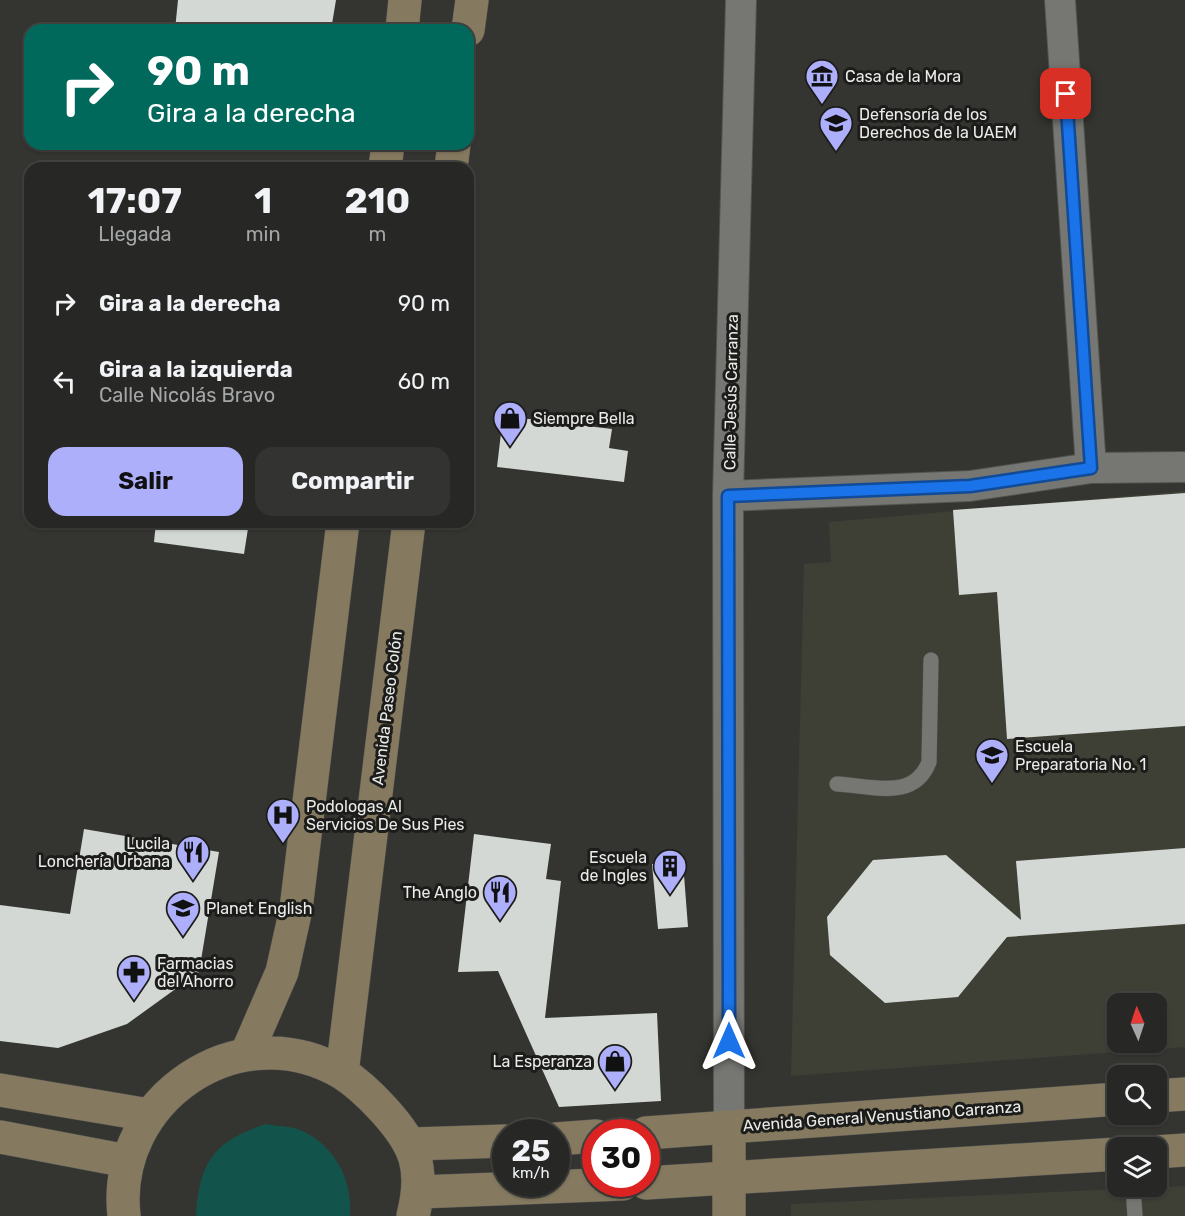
<!DOCTYPE html>
<html lang="es">
<head>
<meta charset="utf-8">
<style>
  body { margin:0; font-family:Rubik,sans-serif; background:#333432; color:#f1f3f6; height:100vh; display:flex; flex-direction:column; font-size:22px; white-space:nowrap }
  * { box-sizing:border-box; margin:0 }
  p { font-size:20px; color:#a4a6a7 }
  .icon { flex:none; width:33px; height:33px; fill:none; stroke:currentColor; stroke-width:2; stroke-linecap:round; stroke-linejoin:round }
  .map { position:relative; flex:1; overflow:hidden }
  .drawer { position:absolute; left:24px; top:162px; width:450px; height:366px; display:flex; flex-direction:column; background:#272825; border-radius:18px; box-shadow:0 2px 4px #0004,0 0 0 2px #434442 }
  .drawer>* { flex:none }
  .top-card { position:absolute; left:24px; top:24px; width:450px; height:126px; border-radius:18px; box-shadow:0 2px 4px #0004,0 0 0 2px #434442; background:#00695c; color:#fff; overflow:hidden }
  .needle { width:39px; rotate:357deg }
  .tools { position:absolute; left:1107px; top:993px; display:grid; gap:12px }
  .tools a { display:grid; place-items:center; width:60px; height:60px; border-radius:12px; background:#272825; box-shadow:0 2px 4px #0004,0 0 0 2px #434442; font-size:30px }
  .speed { position:absolute; left:492px; top:1119px; display:flex; gap:12px; font-size:30px; font-weight:700; text-align:center }
  .speed>* { display:grid; place-content:center; width:78px; height:78px; border-radius:50%; background:#272825; box-shadow:0 2px 4px #0004,0 0 0 2px #434442; line-height:1 }
  .speed small { font-size:15px; font-weight:400 }
  .speed .limit { border:9px solid #d22; background:#fff; color:#111 }
  .pin { position:absolute; display:grid; place-items:center; width:51px; height:51px; color:#fff; margin:-26px; border-radius:12px; box-shadow:0 3px 9px #0006 }
  .me { position:absolute; width:66px; margin:-33px; rotate:0deg; stroke-linejoin:round; filter:drop-shadow(0 0 4px #0008) }
  .turn { display:flex; align-items:center; gap:21px; height:126px; padding:0 24px; font-size:27px }
  .turn .icon { width:78px; height:78px; stroke-width:2.5 }
  .turn b { display:block; font-size:42px; line-height:51px }
  .eta { display:flex; justify-content:space-evenly; align-items:center; height:102px; text-align:center }
  .eta b { font-size:36px; font-weight:700; line-height:42px }
  .action { display:flex; gap:12px; margin-top:auto; padding:12px 24px }
  .action a { flex:1; height:69px; border-radius:18px; background:#adaffb; color:#111; font-size:24px; font-weight:700; line-height:69px; text-align:center }
  .action a+a { background:#333432; color:#f1f3f6 }
  ul { padding:0; list-style:none }
  li { display:flex; align-items:center; gap:18px; height:78px; padding:0 24px }
  li div { flex:1 }
  li b { display:block; font-size:22px }
  li em { font-style:normal }
  .map>svg:first-child { display:block }
</style>
</head>
<body>
<div class="map">
<svg width="1185" height="1216" viewBox="0 0 1185 1216">
  <rect width="100%" height="100%" fill="#343531"/>
  <path fill="#3e4036" fill-rule="evenodd" d="M1185,491v556l-394,29 13,-512 27,-2 -2,-40zM1118,1004h38v38h-38z
    M1185,1186v30h-394v-12z"/>
  <path fill="#12544c" d="M266,1124c9,2 19,2 28,4 38,12 59,50 56,88h-154c3,-54 18,-75 70,-92z"/>
  <path fill="#d3d8d4" d="M178,0h158l-5,30h-156z
    M503,416l109,13 -3,19 19,3 -4,31 -127,-15z
    M1185,493v233l-178,13 -10,-147 -38,3 -6,-85z
    M156,522h93l-5,32 -90,-12z
    M84,829l135,23 -20,120 -72,52 -69,24 -58,-7v-136l70,9z
    M474,834l77,10 -5,35 15,2 -16,137 112,-5 4,88 -102,6 -61,-136 -40,1z
    M1185,848v76l-178,13 -49,60 -73,6 -55,-48 -3,-38 46,-57 73,-5 75,65 -5,-59z
    M683,862l5,65 -30,2 -6,-65z"/>
  <g fill="none" stroke-linecap="round" stroke-linejoin="round">
    <defs>
      <path id="lane" d="M837,784c36,2 77,17 92,-22l2,-102
        M1133,1186l2,30"/>
      <path id="street" d="M1060,0l31,468
        M728,496l242,-10 121,-18 94,-1
        M729,1127l-1,-631 13,-496"/>
      <path id="secondary" d="M402,30l3,-30
        M468,30l4,-30
        M385,168l3,-24
        M451,168l3,-24
        M246,1055l36,-83 14,-63 47,-387
        M342,1073l67,-551
        M0,1090l149,25
        M1156,1096l29,-2
        M646,1133l472,-34
        M0,1137l127,24
        M556,1139l40,-3
        M412,1144l94,-3
        M1156,1152l29,-2
        M646,1183l472,-29
        M419,1192l204,-8
        M124,1216c-13,-117 115,-204 218,-143 16,10 29,23 41,36 33,36 42,59 30,107
        M729,1216v-89"/>
    </defs>
    <use href="#lane" stroke="#52524f" stroke-width="16"/>
    <use href="#street" stroke="#52524f" stroke-width="32"/>
    <use href="#secondary" stroke="#52524f" stroke-width="34"/>
    <use href="#lane" stroke="#767773" stroke-width="15"/>
    <use href="#street" stroke="#767773" stroke-width="30"/>
    <use href="#secondary" stroke="#857a60" stroke-width="33"/>
  </g>
  <g fill="none" stroke-linecap="round" stroke-linejoin="round">
    <defs>
      <path id="route" d="M729,1041l-1,-545 242,-10 121,-18 -25,-374"/>
    </defs>
    <use href="#route" stroke="#114b97" stroke-width="15"/>
    <use href="#route" stroke="#1a73e8" stroke-width="10"/>
  </g>
  <defs>
    <symbol id="museum-pin" viewBox="-11 -11 22 30"><path d="M0 17L-7.5 6A9.5 9.5 0 1 1 7.5 6Z" fill="#adaffb" stroke="#1c1c1a"/><path d="M0-6L6-3V-2H-6V-3ZM-5-1h2V3h-2ZM-1-1h2V3h-2ZM3-1h2V3H3ZM-6 4H6V6H-6Z" fill="#111"/></symbol>
    <symbol id="school-pin" viewBox="-11 -11 22 30"><path d="M0 17L-7.5 6A9.5 9.5 0 1 1 7.5 6Z" fill="#adaffb" stroke="#1c1c1a"/><path d="M0-5L7-2L0 1L-7-2ZM-4 1L0 2.5L4 1V4Q0 6-4 4Z" fill="#111"/></symbol>
    <symbol id="shop-pin" viewBox="-11 -11 22 30"><path d="M0 17L-7.5 6A9.5 9.5 0 1 1 7.5 6Z" fill="#adaffb" stroke="#1c1c1a"/><path d="M-5-2.5h2.3a2.7 3.5 0 0 1 5.4 0H5L5.5 6h-11ZM-1.5-2.5h3a1.5 2.3 0 0 0-3 0Z" fill="#111"/></symbol>
    <symbol id="hospital-pin" viewBox="-11 -11 22 30"><path d="M0 17L-7.5 6A9.5 9.5 0 1 1 7.5 6Z" fill="#adaffb" stroke="#1c1c1a"/><path d="M-5-5h3v3.5h4V-5h3V5h-3V1.5h-4V5h-3Z" fill="#111"/></symbol>
    <symbol id="restaurant-pin" viewBox="-11 -11 22 30"><path d="M0 17L-7.5 6A9.5 9.5 0 1 1 7.5 6Z" fill="#adaffb" stroke="#1c1c1a"/><path d="M-5-6h1v4h1v-4h1v4h1v-4h1v5L-1.5 .5V6h-2V.5L-5-1ZM5-6V6H3V1.5H1.5Q1.5-4 5-6Z" fill="#111"/></symbol>
    <symbol id="building-pin" viewBox="-11 -11 22 30"><path d="M0 17L-7.5 6A9.5 9.5 0 1 1 7.5 6Z" fill="#adaffb" stroke="#1c1c1a"/><path d="M-4-6H4V6H1V3H-1V6H-4ZM-2.5-4.3h1.7v1.8h-1.7ZM.8-4.3h1.7v1.8H.8ZM-2.5-1h1.7V.8h-1.7ZM.8-1h1.7V.8H.8Z" fill="#111"/></symbol>
    <symbol id="pharmacy-pin" viewBox="-11 -11 22 30"><path d="M0 17L-7.5 6A9.5 9.5 0 1 1 7.5 6Z" fill="#adaffb" stroke="#1c1c1a"/><path d="M-2-6h4v4h4v4h-4v4h-4v-4h-4v-4h4Z" fill="#111"/></symbol>
  </defs>
  <g fill-rule="evenodd">
    <use href="#museum-pin" x="803" y="57" width="38" height="52"/>
    <use href="#school-pin" x="817" y="104" width="38" height="52"/>
    <use href="#shop-pin" x="491" y="399" width="38" height="52"/>
    <use href="#school-pin" x="973" y="736" width="38" height="52"/>
    <use href="#hospital-pin" x="264" y="796" width="38" height="52"/>
    <use href="#restaurant-pin" x="174" y="833" width="38" height="52"/>
    <use href="#building-pin" x="651" y="847" width="38" height="52"/>
    <use href="#restaurant-pin" x="481" y="873" width="38" height="52"/>
    <use href="#school-pin" x="164" y="889" width="38" height="52"/>
    <use href="#pharmacy-pin" x="115" y="953" width="38" height="52"/>
    <use href="#shop-pin" x="596" y="1042" width="38" height="52"/>
  </g>
  <g text-anchor="middle" dominant-baseline="central" stroke-width="6" stroke-linejoin="round" paint-order="stroke">
    <g font-size="16" fill="#ebece9" stroke="#1c1c1a" text-anchor="start">
      <text x="845" y="76">Casa de la Mora</text>
      <text x="859" y="114">Defensoría de los<tspan x="859" dy="18">Derechos de la UAEM</tspan></text>
      <text x="533" y="418">Siempre Bella</text>
      <text x="1015" y="746">Escuela<tspan x="1015" dy="18">Preparatoria No. 1</tspan></text>
      <text x="306" y="806">Podologas Al<tspan x="306" dy="18">Servicios De Sus Pies</tspan></text>
      <text x="170" y="843" text-anchor="end">Lucila<tspan x="170" dy="18">Lonchería Urbana</tspan></text>
      <text x="647" y="857" text-anchor="end">Escuela<tspan x="647" dy="18">de Ingles</tspan></text>
      <text x="477" y="892" text-anchor="end">The Anglo</text>
      <text x="206" y="908">Planet English</text>
      <text x="157" y="963">Farmacias<tspan x="157" dy="18">del Ahorro</tspan></text>
      <text x="592" y="1061" text-anchor="end">La Esperanza</text>
    </g>
    <g font-size="16" fill="#ebece9" stroke="#1c1c1a">
      <text transform="translate(731 392) rotate(-89)">Calle Jesús Carranza</text>
      <text transform="translate(387 708) rotate(-83)">Avenida Paseo Colón</text>
      <text transform="translate(882 1116) rotate(-4)">Avenida General Venustiano Carranza</text>
    </g>
  </g>
</svg>
<div class="tools">
<a><svg class="needle" viewBox="-14 -14 28 28"><path d="M0-13l5 13h-10z" fill="#e53935"/><path d="M0 13l5-13h-10z" fill="#a4a6a7"/></svg></a>
<a><svg class="icon" aria-label="search" viewBox="0 0 24 24"><circle cx="10" cy="10" r="6"/><path d="M15 15l6 6"/></svg></a>
<a><svg class="icon" aria-label="layers" viewBox="0 0 24 24"><path d="M12 4l9 5-9 5-9-5zM3 14l9 5 9-5"/></svg></a>
</div>
<div class="speed"><div>25<small>km/h</small></div><div class="limit">30</div></div>
<div class="pin" style="left:1066px;top:94px;background:#d93025"><svg class="icon" aria-label="arrive" viewBox="0 0 24 24"><path d="M6 21V4h12l-3 4 3 4H6"/></svg></div>
<svg class="me" style="left:729px;top:1041px" viewBox="-20 -20 40 40"><path d="M0-17L14 15 0 8-14 15z" fill="#1a73e8" stroke="#fff" stroke-width="4"/></svg>
<div class="top-card">
<div class="turn"><svg class="icon" aria-label="right" viewBox="0 0 24 24"><path d="M7 20v-9h11M14 6l5 5-5 5"/></svg><div><b>90 m</b>Gira a la derecha</div></div>
</div>
<section class="drawer">
<div class="eta">
<div><b>17:07</b><p>Llegada</p></div>
<div><b>1</b><p>min</p></div>
<div><b>210</b><p>m</p></div>
</div>
<ul>
<li><svg class="icon" aria-label="right" viewBox="0 0 24 24"><path d="M7 20v-9h11M14 6l5 5-5 5"/></svg><div><b>Gira a la derecha</b></div><em>90 m</em></li>
<li><svg class="icon" aria-label="left" viewBox="0 0 24 24"><path d="M17 20v-9H6M10 6l-5 5 5 5"/></svg><div><b>Gira a la izquierda</b><p>Calle Nicolás Bravo</p></div><em>60 m</em></li>
</ul>
<div class="action"><a>Salir</a><a>Compartir</a></div>
</section>
</div>
</body>
</html>
